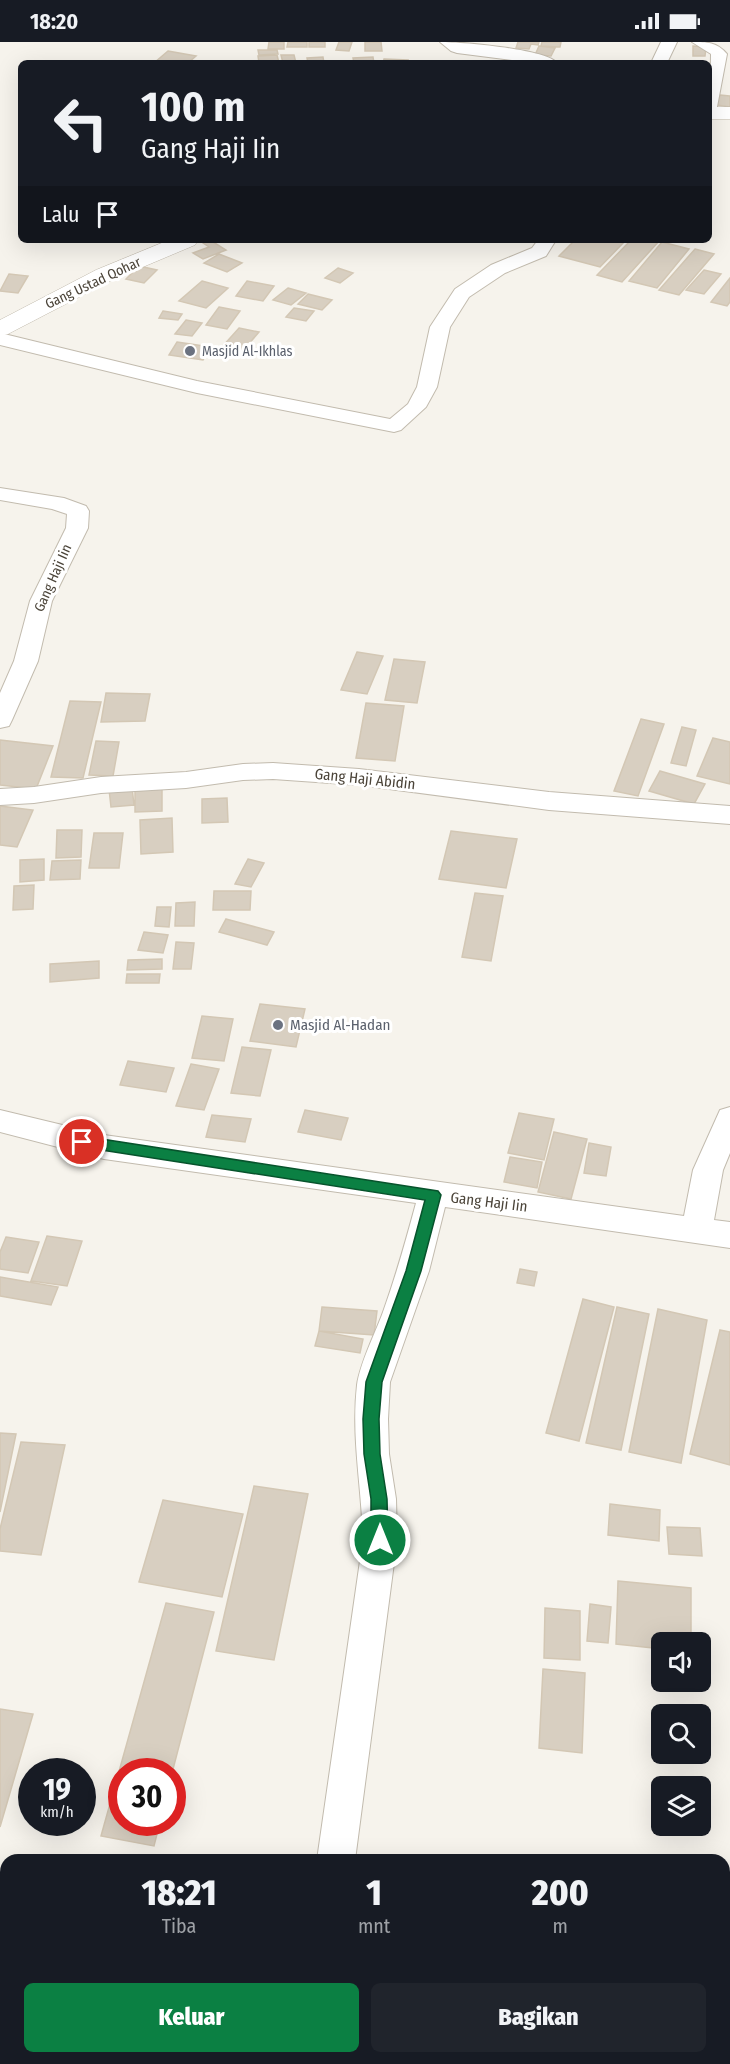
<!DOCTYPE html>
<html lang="id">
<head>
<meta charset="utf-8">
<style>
  body { margin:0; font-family:"Fira Sans Condensed",sans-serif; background:#20242c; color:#f1f3f6; height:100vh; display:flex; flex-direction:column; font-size:22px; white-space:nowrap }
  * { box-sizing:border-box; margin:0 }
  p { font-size:20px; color:#9ea1a6 }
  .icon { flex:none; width:33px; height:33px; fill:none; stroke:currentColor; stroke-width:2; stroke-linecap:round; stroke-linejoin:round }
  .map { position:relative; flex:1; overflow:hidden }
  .sheet { position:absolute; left:0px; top:1812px; width:730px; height:210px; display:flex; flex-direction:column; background:#171b24; border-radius:18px 18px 0 0; box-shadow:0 6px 24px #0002 }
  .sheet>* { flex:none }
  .top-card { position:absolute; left:18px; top:18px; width:694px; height:183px; border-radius:9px; box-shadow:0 6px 24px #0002; background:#171b24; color:#f1f3f6; overflow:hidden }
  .buttons { position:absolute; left:651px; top:1590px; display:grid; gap:12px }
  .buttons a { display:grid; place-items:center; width:60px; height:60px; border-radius:9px; background:#171b24; box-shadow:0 6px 24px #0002; font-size:30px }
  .speed { position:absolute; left:18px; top:1716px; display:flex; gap:12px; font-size:30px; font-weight:700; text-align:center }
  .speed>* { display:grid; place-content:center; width:78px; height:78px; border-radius:50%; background:#171b24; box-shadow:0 6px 24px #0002; line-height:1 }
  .speed small { font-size:15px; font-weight:400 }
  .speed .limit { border:9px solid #d22; background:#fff; color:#111 }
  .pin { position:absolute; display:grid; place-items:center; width:51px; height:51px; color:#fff; margin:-26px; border:3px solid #fff; border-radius:50%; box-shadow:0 2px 6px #0007 }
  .me { position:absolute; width:66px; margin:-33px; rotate:0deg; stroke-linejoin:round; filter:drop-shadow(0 0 4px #0008) }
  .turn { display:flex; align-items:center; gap:21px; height:126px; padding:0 24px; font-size:27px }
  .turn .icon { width:78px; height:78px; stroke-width:2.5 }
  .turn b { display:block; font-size:42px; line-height:51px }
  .then { display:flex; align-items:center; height:57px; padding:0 24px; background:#0003; gap:12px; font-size:22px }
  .eta { display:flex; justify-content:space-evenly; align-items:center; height:102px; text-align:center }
  .eta b { font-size:36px; font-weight:800; line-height:42px }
  .button { display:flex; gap:12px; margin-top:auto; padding:12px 24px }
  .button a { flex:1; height:69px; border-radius:9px; background:#0b8043; color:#fff; font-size:24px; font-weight:800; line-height:69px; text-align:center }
  .button a+a { background:#20242c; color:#f1f3f6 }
  .status { display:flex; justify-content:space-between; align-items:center; height:42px; padding:0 30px; background:#171b24; direction:ltr }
  .status svg { height:16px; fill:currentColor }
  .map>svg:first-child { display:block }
</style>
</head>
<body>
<div class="status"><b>18:20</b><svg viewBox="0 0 49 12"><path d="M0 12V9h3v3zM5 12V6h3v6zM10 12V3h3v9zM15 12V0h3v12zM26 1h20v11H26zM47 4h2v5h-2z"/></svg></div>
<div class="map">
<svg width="730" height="2022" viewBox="0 0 730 2022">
  <rect width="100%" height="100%" fill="#f6f3ec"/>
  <path fill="#d8cfc1" stroke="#d3c7b4" stroke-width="1.5" d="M269,0h15v7h-16z
    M288,0h19v5h-20z
    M309,0h16v5h-16z
    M339,0h13l-3,9 -13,-1z
    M365,0h16l1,9h-17z
    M518,0h21l-1,3 -7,-1 -2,5 -13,-1z
    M542,0h19l-1,5 -19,-1z
    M539,4l16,2 -4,8 -16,-1z
    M693,4l13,1 -1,9h-12z
    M258,8h19l1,4 -19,1z
    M168,9l28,5 -8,7h-34z
    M277,13l2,8h-20l-1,-7z
    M281,13h13l2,8h-13z
    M323,15l1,6h-16l-1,-5z
    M373,15l1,6h-20l-1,-5z
    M384,17l24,1 -1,3h-24z
    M720,53l10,1v11l-13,-2z
    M210,198l16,10 -23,9 -10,-6 16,-6 -6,-4z
    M575,198h51l-26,27 -41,-11z
    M631,198h29l-38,42 -25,-7z
    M662,200l27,7 -32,39 -28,-7z
    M695,207l19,5 -35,41 -20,-5z
    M219,212l23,9 -15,9 -23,-9z
    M139,224l18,4 -13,13 -18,-4z
    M338,226l15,5 -13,10 -15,-5z
    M704,228l17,4 -17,20 -18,-4z
    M9,232l19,2 -10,17 -18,-2z
    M730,236v24l-3,4 -16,-4z
    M202,239l26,7 -22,20 -27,-7z
    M247,239l27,5 -11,15 -27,-5z
    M288,246l18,5 -15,12 -18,-5z
    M308,252l24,6 -10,10 -24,-6z
    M219,265l21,4 -13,18 -21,-4z
    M294,266l20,3 -8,10 -20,-4z
    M163,269l19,3 -4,6 -19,-2z
    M186,278l16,3 -10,13 -17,-2z
    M239,286l20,4 -18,21 -20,-5z
    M177,300l34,5 -8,13 -34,-5z
    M357,610l26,4 -16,38 -26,-4z
    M394,617l31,3 -8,41 -32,-3z
    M106,651l44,1 -5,27 -44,1z
    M70,659l31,1 -18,76 -32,-1z
    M366,661l38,3 -9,55 -39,-3z
    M641,677l23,5 -26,72 -24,-5z
    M682,685l14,3 -10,36 -15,-3z
    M713,696l17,4v42l-33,-8z
    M0,698l53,6 -17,43 -36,-4z
    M96,699l23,1 -6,34 -24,-1z
    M660,729l45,13 -11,20 -45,-13z
    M132,745l2,18 -23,2 -2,-18z
    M162,747v22l-27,1v-21z
    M227,756l1,24 -26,1v-24z
    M0,764l33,4 -16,37 -17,-2z
    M172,776l1,34 -32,2 -1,-34z
    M57,788h25l-1,27 -25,1z
    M451,789l66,8 -11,49 -67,-9z
    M94,791h29l-4,35h-30z
    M44,817v21l-24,2v-22z
    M248,817l16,4 -13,24 -16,-3z
    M81,818l-1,19 -30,1 2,-19z
    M34,843l-1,24 -20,1 1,-24z
    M214,849h37l-1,19h-37z
    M475,851l28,3 -12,65 -29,-4z
    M195,860l-1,24h-19l1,-23z
    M157,865h14l-2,20 -14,-1z
    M226,877l48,13 -7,13 -48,-13z
    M144,890l24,3 -5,18 -25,-3z
    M176,900l18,1 -3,26h-18z
    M162,917v10l-35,1 1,-10z
    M99,919v17l-49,4v-18z
    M127,932h33l-1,9h-33z
    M260,962l45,5 -9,38 -46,-6z
    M202,974l31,3 -9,42 -32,-3z
    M242,1005l29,3 -11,46 -29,-3z
    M128,1019l46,7 -8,24 -46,-7z
    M191,1022l28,5 -15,41 -28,-4z
    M305,1068l43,8 -7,22 -43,-8z
    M519,1071l35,6 -10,41 -36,-7z
    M212,1073l39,4 -6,23 -39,-5z
    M554,1090l33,7 -16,60 -33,-7z
    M589,1101l22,4 -5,29 -22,-3z
    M510,1115l32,5 -5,26 -33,-6z
    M47,1194l35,5 -15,45 -36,-5z
    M6,1195l33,5 -11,31 -28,-4v-17z
    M520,1227l17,3 -3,14 -17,-3z
    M0,1235l58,10 -7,18 -51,-9z
    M583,1257l31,8 -35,134 -33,-8z
    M322,1265l55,4 -3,24 -55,-4z
    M617,1265l32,7 -28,136 -35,-7z
    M658,1267l49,11 -26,143 -52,-11z
    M720,1288l10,2v133l-40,-11z
    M319,1289l44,8 -3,14 -45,-7z
    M0,1391l16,1 -16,78z
    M21,1400l44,3 -24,110 -41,-4v-22z
    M254,1444l54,8 -34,166 -58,-9z
    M163,1458l80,14 -21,83 -83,-15z
    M610,1462l50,6 -1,31 -51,-6z
    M667,1485l33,1 2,28 -33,-2z
    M618,1539l73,7v54h-29v7l-46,-5z
    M166,1561l48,9 -42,161 -50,-1v50h38l-6,24 -53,-10z
    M590,1562l21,3 -3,36 -21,-2z
    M545,1566l35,3v49l-36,-2z
    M543,1627l42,4 -3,80 -43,-5z
    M0,1667l33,5 -33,113z
    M724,1837l6,2v97l-6,-2z
    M3,1847l3,1v109l-6,-1v-93z
    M0,1990l6,1v25h33l-1,6h-38z
    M105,2016h79v6h-80z
    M193,2016h68l-1,6h-68z"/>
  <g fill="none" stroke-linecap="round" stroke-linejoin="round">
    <defs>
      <path id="minor" d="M440,0c21,0 106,7 117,21h-21l-79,-10 -6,-2z
        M661,0h16l-10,21h-16z
        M692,0c15,0 25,0 35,12l-11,58 -6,1 1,-59z
        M538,198h18l-10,16 -41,17 -36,24 -19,30 -13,60 -11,20 -25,23 -7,2 -197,-39 -197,-48v-12l197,48 193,38 18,-15 9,-17 13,-60 25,-38 36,-24 41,-17z
        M0,446l64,10 22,8 3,5 -1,17 -36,73 -14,60 -26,59 -3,6 -9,2v-35l14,-32 16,-60 36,-73 1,-14 -15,-5 -52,-9z
        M273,721l86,6 190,23 181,14v18l-181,-14 -190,-25 -86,-6 -30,1 -57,8 -85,5 -67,10 -34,2v-16l34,-2 67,-10 85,-5 57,-8z
        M730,1065v46l-7,17 -9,50 16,2v26l-285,-41 -16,64 -39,111 -2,37 1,35 7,45 1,41 -42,320h-38l46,-320c-1,-52 -12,-102 -6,-155 3,-22 18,-51 26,-73 13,-36 23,-72 33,-109l-312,-44 -104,-27v-22l104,25 580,81 9,-46 27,-60z
        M529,2016h60l3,6h-61z"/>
      <path id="tertiary" d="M710,65h20v12h-20z
        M169,198h29l-3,5 -83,35 -104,54 -8,2v-16l96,-50z"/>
    </defs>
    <use href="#minor" stroke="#c2bbae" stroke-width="2"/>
    <use href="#tertiary" stroke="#c2bbae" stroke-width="1"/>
    <use href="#minor" fill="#fff" fill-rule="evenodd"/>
    <use href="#tertiary" fill="#fff" fill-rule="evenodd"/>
  </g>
  <path fill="#0b8043" stroke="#07532c" stroke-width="1.5" d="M82,1094l356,55 3,4 -20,76 -39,111 -3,37 1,35 7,45 1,41 -3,5 -5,2 -6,-2 -3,-5v-41l-7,-45 -1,-35 3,-37 40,-111 19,-71 -343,-53 -5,-1 -2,-4 2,-4z"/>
  <g fill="#6b7280" stroke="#fff" stroke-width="2">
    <circle cx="190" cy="309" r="6"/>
    <circle cx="278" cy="983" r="6"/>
  </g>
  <g text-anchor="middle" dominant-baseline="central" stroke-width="6" stroke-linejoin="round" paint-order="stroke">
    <g font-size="14" fill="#4b4439" stroke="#fff">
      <text transform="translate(93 241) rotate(-25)">Gang Ustad Qohar</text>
      <text transform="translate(53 536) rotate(-66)">Gang Haji Iin</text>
    </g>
    <g font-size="14" fill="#5b616d" stroke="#fff" text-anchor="start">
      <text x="202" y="309">Masjid Al-Ikhlas</text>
    </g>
    <g font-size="15" fill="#4b4439" stroke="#fff">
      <text transform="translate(365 737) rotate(6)">Gang Haji Abidin</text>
      <text transform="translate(489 1160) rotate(7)">Gang Haji Iin</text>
    </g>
    <g font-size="15" fill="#5b616d" stroke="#fff" text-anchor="start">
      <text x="290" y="983">Masjid Al-Hadan</text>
    </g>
  </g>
</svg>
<div class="buttons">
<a><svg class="icon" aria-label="sound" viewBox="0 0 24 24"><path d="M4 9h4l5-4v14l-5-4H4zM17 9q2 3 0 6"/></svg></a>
<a><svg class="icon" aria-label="search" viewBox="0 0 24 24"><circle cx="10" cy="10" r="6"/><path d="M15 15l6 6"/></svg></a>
<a><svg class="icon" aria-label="layers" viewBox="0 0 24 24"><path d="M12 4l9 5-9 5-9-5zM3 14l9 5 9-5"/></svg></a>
</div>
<div class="speed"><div>19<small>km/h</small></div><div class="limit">30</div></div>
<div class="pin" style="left:82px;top:1100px;background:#d93025"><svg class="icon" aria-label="arrive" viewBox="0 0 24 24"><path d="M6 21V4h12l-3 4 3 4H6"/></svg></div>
<svg class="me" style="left:380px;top:1498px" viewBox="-20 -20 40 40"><circle r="17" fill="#0b8043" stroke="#fff" stroke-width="3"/><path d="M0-11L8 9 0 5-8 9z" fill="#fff"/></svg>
<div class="top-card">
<div class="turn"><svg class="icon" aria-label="left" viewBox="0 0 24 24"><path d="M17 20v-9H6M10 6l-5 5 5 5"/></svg><div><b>100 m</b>Gang Haji Iin</div></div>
<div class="then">Lalu<svg class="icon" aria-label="arrive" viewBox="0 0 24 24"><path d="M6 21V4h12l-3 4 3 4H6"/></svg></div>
</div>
<section class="sheet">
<div class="eta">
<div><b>18:21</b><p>Tiba</p></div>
<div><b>1</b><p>mnt</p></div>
<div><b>200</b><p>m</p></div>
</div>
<div class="button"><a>Keluar</a><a>Bagikan</a></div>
</section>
</div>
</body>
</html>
